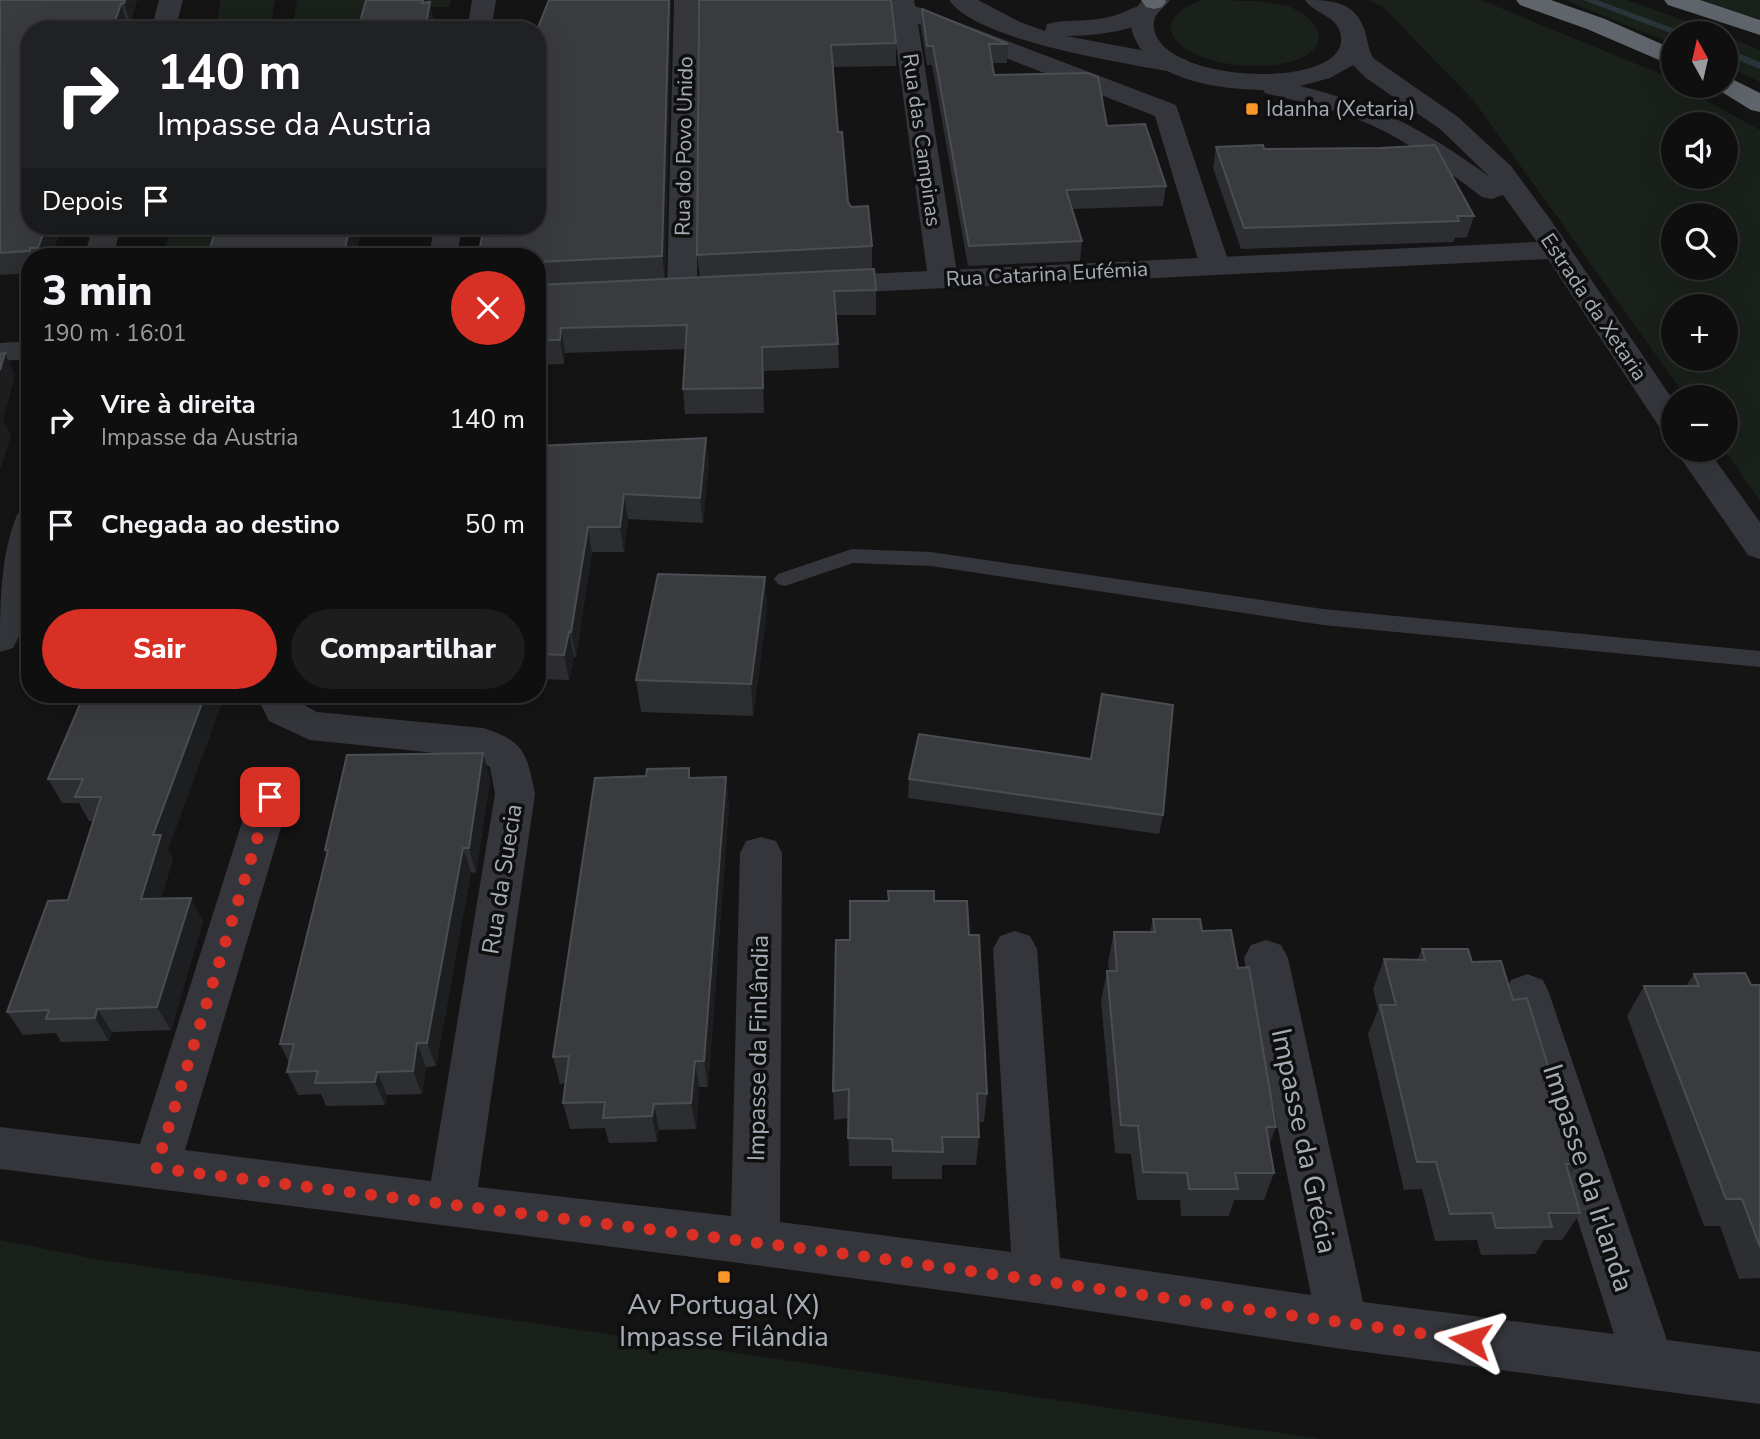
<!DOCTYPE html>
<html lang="pt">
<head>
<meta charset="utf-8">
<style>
  body { margin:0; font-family:"Nunito Sans",sans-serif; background:#1d1d1e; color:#f1f3f6; height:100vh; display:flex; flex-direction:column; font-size:26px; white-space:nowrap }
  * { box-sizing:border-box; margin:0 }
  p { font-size:23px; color:#9b9c9f }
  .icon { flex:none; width:38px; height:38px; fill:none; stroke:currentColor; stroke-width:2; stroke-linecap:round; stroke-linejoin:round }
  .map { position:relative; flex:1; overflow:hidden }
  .panel { position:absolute; left:21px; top:248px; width:525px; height:455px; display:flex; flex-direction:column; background:#0f0f10; border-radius:28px; box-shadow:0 7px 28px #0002,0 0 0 2px #2f2f30 }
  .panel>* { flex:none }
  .top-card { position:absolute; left:21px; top:21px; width:525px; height:214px; border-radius:28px; box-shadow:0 7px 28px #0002,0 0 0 2px #2f2f30; background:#202124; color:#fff; overflow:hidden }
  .needle { width:46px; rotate:352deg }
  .fabs { position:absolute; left:1661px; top:21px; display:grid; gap:14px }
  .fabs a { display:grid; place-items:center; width:77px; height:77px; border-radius:50%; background:#0f0f10; box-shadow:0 7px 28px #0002,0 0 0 2px #2f2f30; font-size:35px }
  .pin { position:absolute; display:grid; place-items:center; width:60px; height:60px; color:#fff; margin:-30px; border-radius:14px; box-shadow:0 4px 10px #0006 }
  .me { position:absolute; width:77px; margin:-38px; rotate:277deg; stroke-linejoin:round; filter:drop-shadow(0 0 5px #0008) }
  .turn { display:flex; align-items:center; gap:24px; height:147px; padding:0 21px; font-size:32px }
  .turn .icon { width:91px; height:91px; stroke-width:2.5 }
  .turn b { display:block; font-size:49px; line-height:60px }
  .then { display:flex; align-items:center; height:66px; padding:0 21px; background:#0003; gap:14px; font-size:26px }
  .round { display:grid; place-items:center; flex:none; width:74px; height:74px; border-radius:37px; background:#1d1d1e }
  .overview { display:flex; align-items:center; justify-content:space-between; height:119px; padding:0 21px }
  h1 { font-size:42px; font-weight:800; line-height:52px }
  .action { display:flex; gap:14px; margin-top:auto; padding:14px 21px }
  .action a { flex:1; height:80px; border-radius:42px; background:#d93025; color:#fff; font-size:28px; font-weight:800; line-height:80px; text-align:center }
  .action a+a { background:#1d1d1e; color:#f1f3f6 }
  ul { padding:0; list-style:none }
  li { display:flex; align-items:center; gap:21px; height:105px; padding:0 21px }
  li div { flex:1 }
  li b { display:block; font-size:26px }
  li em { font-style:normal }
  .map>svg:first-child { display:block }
</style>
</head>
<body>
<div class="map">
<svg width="1760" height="1439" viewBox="0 0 1760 1439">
  <rect width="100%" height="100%" fill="#141415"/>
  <path fill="#1a201a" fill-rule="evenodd" d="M221,0h54l-5,30h-55z
    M297,0h154l-2,7 -75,2v21h-82z
    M1203,0c27,0 59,0 85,6 21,8 46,31 19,49 -14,9 -35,11 -52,11 -18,0 -36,-3 -53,-9 -41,-15 -42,-44 1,-57z
    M1368,0h113l175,72 17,10v4h7l80,44v370l-36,-50 2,-53h-40l-212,-296 -92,-95zM1673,124h53v53h-53zM1673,215h53v53h-53zM1673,306h53v53h-53z
    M1565,0h62l91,33h-45v11z
    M1693,0h67v19z
    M1726,36l34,14v32l-34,-16z
    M170,226h152l-107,31h-52z
    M0,1240l96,19 1226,180h-1322z"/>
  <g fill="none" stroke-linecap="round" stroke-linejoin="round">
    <path fill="#29353a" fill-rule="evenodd" d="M1583,0h14l89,33 -13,1z
      M1726,48l34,14v7l-34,-14z"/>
    <path fill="#34363b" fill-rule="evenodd" d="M852,549l79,3 392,57 437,42v16l-437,-42 -392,-59 -78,-3 -68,23 -7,-2 -4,-5 4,-5z"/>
    <path fill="#34363b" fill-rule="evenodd" d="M159,0h24l-8,30h-24z
      M472,0h24l-5,30h-24z
      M674,0h24l-1,291 -4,6 -11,3 -11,-3 -4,-6z
      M890,0h24l1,6 261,99 54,161 -5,6 -10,3 -10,-3 -5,-6 -45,-150 -237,-92 40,255 -5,6 -10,3 -10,-3 -5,-6z
      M949,0h29l42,22 25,9 2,-7c22,-6 44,-1 66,-8 15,-4 26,-14 42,-10l3,5c-14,21 -69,25 -92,25l112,21 9,3 4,5 -4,5 -9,3c-51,-10 -200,-31 -229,-73z
      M93,226h28l-8,31h-29z
      M434,226h28l-5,31h-28z
      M30,510c0,44 7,98 -17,138l-13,4c0,-45 0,-99 18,-139z
      M256,695h38l3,6 20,11 166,16c42,13 44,26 52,66l-57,393 253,29 9,-363 6,-12 15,-4 15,4 6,12 -2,369 231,30 -18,-303 7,-13 15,-5 15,5 7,13 23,309 251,37 -67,-337 7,-13 15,-5 15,5 7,13 75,344 251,32 -109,-341 6,-13 16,-6 16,6 6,13 118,347 93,12v52l-418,-55 -305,-46 -282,-38 -755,-96v-42l140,17 110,-347 6,-11 14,-4 14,4 6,11 -105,353 246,31 64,-387 -5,-27 -15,-10 -165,-17 -41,-19z"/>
    <path fill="#34363b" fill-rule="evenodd" d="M1143,0h27c-5,8 -14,11 -16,21 -8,63 194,72 187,16 -2,-22 -26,-22 -36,-37 27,0 50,1 60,31 3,11 3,17 8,27l85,59 53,49 39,53 123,181v34l-11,-3 -114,-172 -725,35 -10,-3 -5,-6 5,-6 10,-3 714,-34 -34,-47 -11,4 -10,-2c-36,-27 -72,-55 -113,-73 -33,-15 -69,-22 -104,-31l-2,-3c-42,-1 -108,-8 -128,-51 -8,-16 -4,-27 8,-39zM1353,65l13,13 74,51 50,48c-67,-48 -109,-71 -190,-91l30,-8z
      M30,341v18l-30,2v-18z
      M1675,450h33l52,72v37l-12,-4z"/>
    <path fill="#60656c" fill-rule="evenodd" d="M1141,0h24l1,2 -4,5 -8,2 -8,-2z
      M1516,0h35l54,19 68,30v17l-86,-37 -67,-24z
      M1664,0h36l60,20v15l-92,-30z
      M1726,76l34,17v19l-9,-2 -34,-21 -3,-3h12z"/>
  </g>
  <path fill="#2c2e31" d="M0,0h137l-7,23h-3l-2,7h-95v196h32l-11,31h-21v16l-30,2z
    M549,0h122l-6,279 35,-1 -3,-23 2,-255 197,43v23l-63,1 5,65 10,70 24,44v23l4,21v25h-40l2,29 1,24 -75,3v42l-79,1 -2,-25 3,-40 -121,4 -1,11 -27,1v-108l-55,-24 -1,-7h56z
    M922,9l86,35 -1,19h-15l2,12 113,51 59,60 -3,20 -91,3 10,32 -2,20 -112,5 -36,-201h-5l-6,-37z
    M1216,147l48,2 210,67 -7,21 -12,1 -2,4 -212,7 -28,-81z
    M217,226h174l-30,2 -6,29h-148z
    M537,446l172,16 -6,61 -75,-4 -4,33h-32l-16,105h-2l-5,23 -32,-1z
    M765,577l2,32 -14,107 -112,-4 -5,-32z
    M84,695l89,164 -12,39 42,23 -32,109 -59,2 -3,9 -48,1 -5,-9 -33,2 -16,-23 61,-112 25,-79h-4l-10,-18h-17l-14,-24z
    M483,753l7,26 -14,94 -5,-1 -35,194 -10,1 -4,27 -35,1 -2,10 -59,1 -5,-12 -23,1 -11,-23 2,-10 -9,-18 47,-190 -2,-4z
    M689,768l1,10 36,-1 3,28 -21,282h-9l-3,42 -37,1 -2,12 -48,1 -4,-15 -35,1 -7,-26 2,-20 -5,1 -7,-27 93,-281z
    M909,779l254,36 -4,19 -251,-36z
    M934,901l35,34 18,159 -3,28h-6l1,15 -3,28h-34v14h-50v-13h-43l-1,-48 -14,2 -1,-29 17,-151z
    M1153,919l49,12 36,37 38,159 -7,18 5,28 -10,27h-30l-5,16h-48l-1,-16h-43l-6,-46 -16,-1 -14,-152 6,-30h2l-1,-9 6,-30h36z
    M1422,949l50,13 41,38 65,164 -9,12 11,37 -18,27h-18l-9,14 -54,1 -4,-15 -42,1 -13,-52 -18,1 -36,-156 10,-24 -5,-21 11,-30 33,1z
    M1694,974l57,11h9v293l-21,1 -19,-53h-16l-77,-210 17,-30h42z"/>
  <path fill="#1d1e20" d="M125,0h12l-7,23 -6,-20z
    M423,0h6l1,4v-2l5,23 -1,5h-9z
    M669,0h2l-6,280 -3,-24z
    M121,4l6,19 -2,7h-13z
    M46,226h16l-11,31h-9l-4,-9z
    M350,226h10l1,2 -6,29h-12z
    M561,328l4,25 -1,11 -4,-24z
    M762,347l2,24v42l-1,-25z
    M5,353l10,22 -12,45 8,16 -11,34v-100z
    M706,438l3,24 -6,61 -3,-25z
    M624,494l4,25 -4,33 -4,-25z
    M588,527l4,25 -16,105 -5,-25z
    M765,577l2,32 -14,107 -2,-32z
    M569,632l5,25 -5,23 -5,-25z
    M205,695h20l-57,155 5,9 -20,64 -12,-24 12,-64z
    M483,753l7,26 -14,94 -7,-25z
    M726,777l3,28 -21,282 -4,-26z
    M463,848l8,24 -35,194 -9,-23z
    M191,898l12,23 -32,109 -14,-23z
    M97,1009l15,23 -3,9 -14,-23z
    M417,1043l9,24 -4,27 -9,-23z
    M695,1061l4,26 -3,42 -5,-26z
    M377,1072l10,23 -2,10 -10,-23z
    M654,1104l5,26 -2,12 -5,-26z"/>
  <path fill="#393b3f" stroke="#4a4d52" stroke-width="2" d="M0,0h125l-1,3 -3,1 -9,26h-82v196h16l-8,22h-8v3l-30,2z
    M366,0h57l-1,3 8,-1 -5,28h-67z
    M549,0h120l-7,256 -125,6v-5h-59l6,-31h53v-196z
    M699,0h192l5,43 -65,2 7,87h4l6,70 3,5 17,-1 4,40 -175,9z
    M922,9l86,35h-19l5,31 94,-2 10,4 9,49 38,-2 21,62 -100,4 16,51 -113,5 -36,-200h-6z
    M1263,145l1,4 116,-1 55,-3 39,71h-17l2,5 -215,7 -28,-81z
    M217,226h133l-7,31h-136z
    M874,269l2,21 -42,1 4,53 -76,3 1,41 -80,1 4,-64 -126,3 -1,12h-23v-55z
    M5,353l-5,17v-16z
    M706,438l-6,60 -76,-4 -4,33h-32l-17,105h-2l-5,23 -27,-1v-208z
    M658,574l107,3 -14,107 -115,-4z
    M1102,694l71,11 -10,110 -254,-36 10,-45 172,25z
    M84,695h121l-52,140h8l-20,64 50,-1 -34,109 -60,2 -2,9 -49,1 3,-9 -42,2 41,-111 20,-1 33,-103h-26l8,-18h-35z
    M483,753l-14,95h-6l-36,195h-10l-4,28 -36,1 -2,10 -60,1 3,-12 -31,1 7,-28h-14l48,-194h-3l22,-95z
    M689,768v10l37,-1 -22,284h-9l-4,42 -37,1 -2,12 -49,2 2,-16 -42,1 6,-47 -16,1 42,-279 51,-2 1,-7z
    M888,891h46v10h33l2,34h10l8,159 -10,-1 2,44h-37l1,15 -50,-1 -1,-12 -44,-1 1,-49 -16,2 3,-151h14v-39h39z
    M1153,919h47l2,12 29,-1 7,38 11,-1 27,160h-10l8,46h-39l3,16h-49l-2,-16 -44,-1 -5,-46 -17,-1 -14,-154h10l-3,-39h41z
    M1422,949h46l4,13 29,-1 12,39 14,-2 51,166h-12l14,49h-32l4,14 -56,1 -4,-15 -42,1 -14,-52h-19l-37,-157h16l-12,-46 41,1z
    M1745,973l6,12h9v262l-18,-48h-16l-82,-213h55l-5,-12z"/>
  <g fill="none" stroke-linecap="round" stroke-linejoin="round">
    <path stroke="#d93025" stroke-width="12" stroke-dasharray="0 21.6" d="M270,797l-114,371 676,84 638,88"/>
  </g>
  <g fill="#fa9727" stroke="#0f0f10" stroke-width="2.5">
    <rect x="1245" y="102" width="14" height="14" rx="3.5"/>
    <rect x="717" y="1270" width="14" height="14" rx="3.5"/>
  </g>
  <g text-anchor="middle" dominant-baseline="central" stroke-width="7" stroke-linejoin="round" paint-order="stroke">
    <g font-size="21" fill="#a5acb6" stroke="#0f0f10" text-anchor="start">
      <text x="1266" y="109">Idanha (Xetaria)</text>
    </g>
    <g font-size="21" fill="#a5acb6" stroke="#0f0f10">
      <text transform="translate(922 140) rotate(82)">Rua das Campinas</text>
      <text transform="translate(684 146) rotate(-89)">Rua do Povo Unido</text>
      <text transform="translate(1047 274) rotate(-3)">Rua Catarina Eufémia</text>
      <text transform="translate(1594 307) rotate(56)">Estrada da Xetaria</text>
    </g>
    <g font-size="24" fill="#a5acb6" stroke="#0f0f10">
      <text transform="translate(502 879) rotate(-81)">Rua da Suecia</text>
      <text transform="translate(758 1048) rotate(-89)">Impasse da Finlândia</text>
    </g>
    <g font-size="28" fill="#a5acb6" stroke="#0f0f10">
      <text transform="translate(1304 1141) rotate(78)">Impasse da Grécia</text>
      <text transform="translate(1588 1178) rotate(72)">Impasse da Irlanda</text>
    </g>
    <g font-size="28" fill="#a5acb6" stroke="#0f0f10">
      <text x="724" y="1305">Av Portugal (X)<tspan x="724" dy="32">Impasse Filândia</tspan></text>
    </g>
  </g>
</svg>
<div class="fabs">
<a><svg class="needle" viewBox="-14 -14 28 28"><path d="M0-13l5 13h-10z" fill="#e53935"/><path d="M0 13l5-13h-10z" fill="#9b9c9f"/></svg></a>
<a><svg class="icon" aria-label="sound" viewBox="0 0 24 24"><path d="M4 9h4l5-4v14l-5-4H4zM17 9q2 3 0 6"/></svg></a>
<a><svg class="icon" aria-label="search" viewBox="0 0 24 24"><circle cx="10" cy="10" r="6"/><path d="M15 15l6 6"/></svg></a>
<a>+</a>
<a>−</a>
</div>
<div class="pin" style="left:270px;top:797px;background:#d93025"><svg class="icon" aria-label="arrive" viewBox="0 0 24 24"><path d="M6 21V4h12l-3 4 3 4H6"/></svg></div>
<svg class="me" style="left:1470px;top:1340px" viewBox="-20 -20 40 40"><path d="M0-17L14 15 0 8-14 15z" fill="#d93025" stroke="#fff" stroke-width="4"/></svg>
<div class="top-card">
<div class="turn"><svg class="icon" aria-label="right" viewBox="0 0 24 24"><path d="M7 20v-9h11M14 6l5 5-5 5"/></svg><div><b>140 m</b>Impasse da Austria</div></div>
<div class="then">Depois<svg class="icon" aria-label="arrive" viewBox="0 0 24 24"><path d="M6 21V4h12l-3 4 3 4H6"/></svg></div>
</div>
<section class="panel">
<div class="overview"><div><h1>3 min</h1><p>190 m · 16:01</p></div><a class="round" style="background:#d93025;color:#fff"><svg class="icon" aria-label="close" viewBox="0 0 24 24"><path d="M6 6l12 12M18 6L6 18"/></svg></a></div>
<ul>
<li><svg class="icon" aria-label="right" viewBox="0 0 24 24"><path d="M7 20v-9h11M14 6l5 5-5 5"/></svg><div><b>Vire à direita</b><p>Impasse da Austria</p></div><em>140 m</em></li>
<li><svg class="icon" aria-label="arrive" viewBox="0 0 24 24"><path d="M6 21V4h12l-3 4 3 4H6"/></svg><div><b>Chegada ao destino</b></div><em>50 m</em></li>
</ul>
<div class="action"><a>Sair</a><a>Compartilhar</a></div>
</section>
</div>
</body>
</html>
